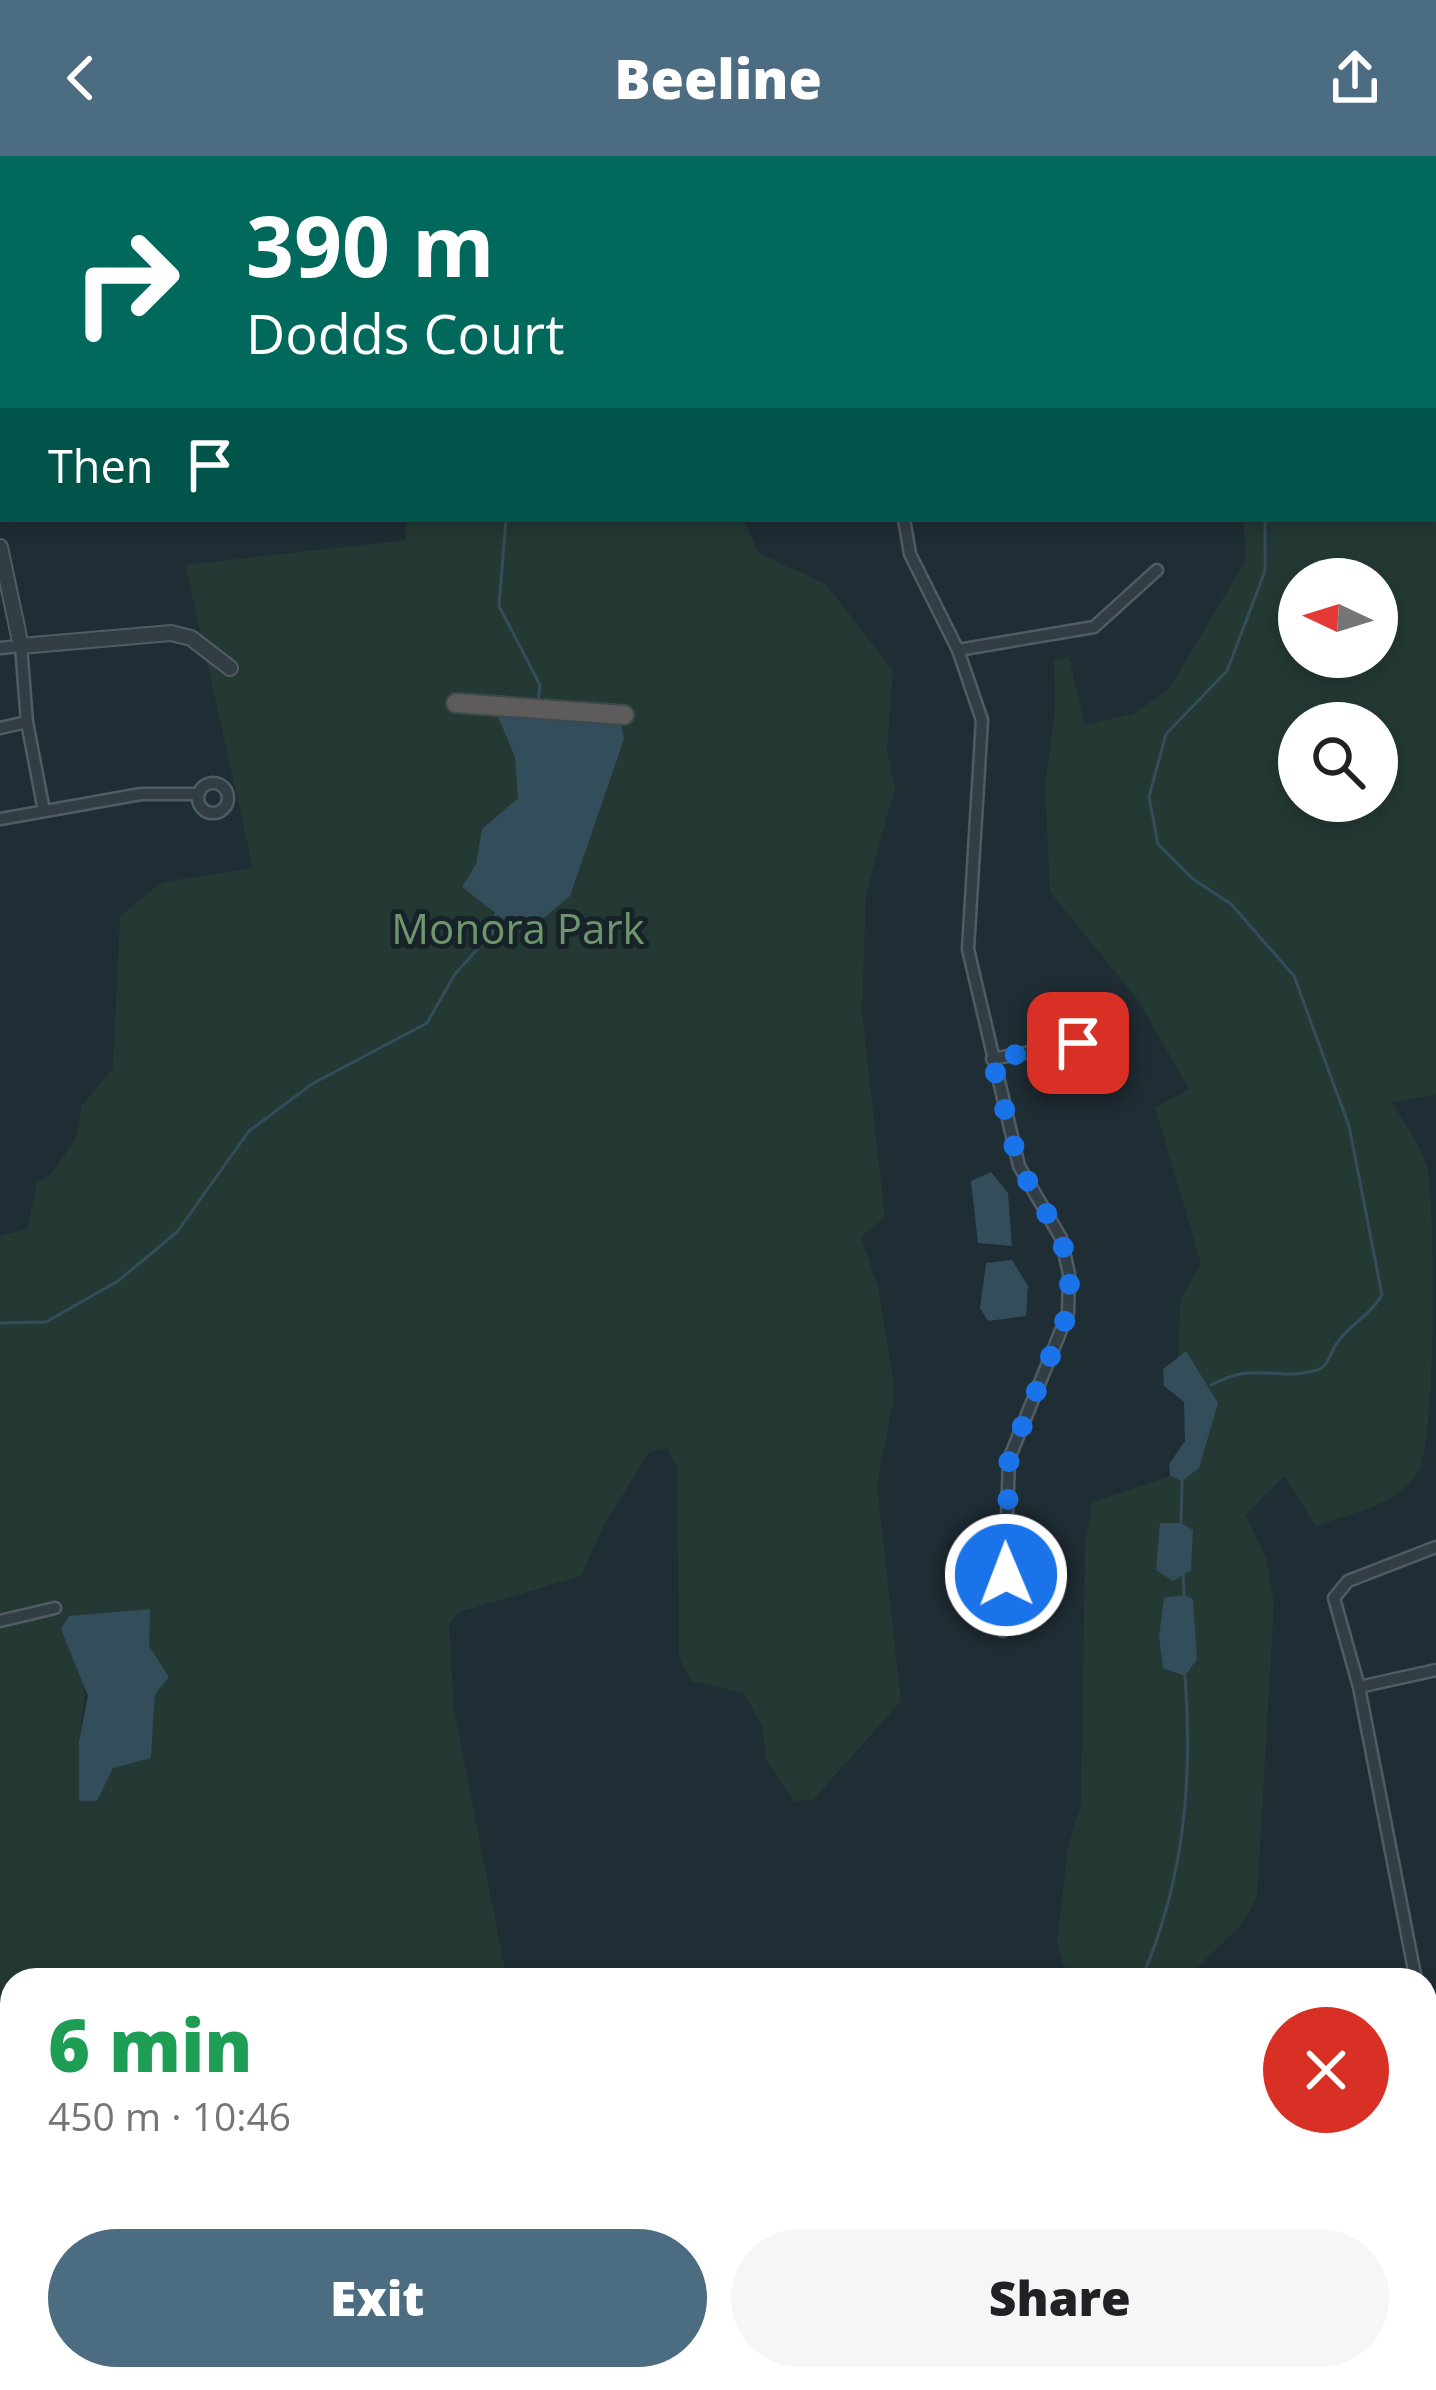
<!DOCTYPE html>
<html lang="en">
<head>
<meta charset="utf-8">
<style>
  body { margin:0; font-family:"Open Sans",sans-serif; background:#f6f6f6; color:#202124; height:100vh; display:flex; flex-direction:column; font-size:45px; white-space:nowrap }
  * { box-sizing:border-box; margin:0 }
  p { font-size:39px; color:#757577 }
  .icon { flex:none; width:66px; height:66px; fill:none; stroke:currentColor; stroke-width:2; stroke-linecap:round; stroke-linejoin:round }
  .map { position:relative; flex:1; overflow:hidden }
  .sheet { position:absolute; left:0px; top:1812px; width:1437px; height:423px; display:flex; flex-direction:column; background:#fff; border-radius:36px 36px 0 0; box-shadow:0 6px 18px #0003 }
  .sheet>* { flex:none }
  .top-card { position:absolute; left:0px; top:0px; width:1437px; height:366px; box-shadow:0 6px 18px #0003; background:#00695c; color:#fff; overflow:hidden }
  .needle { width:78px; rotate:274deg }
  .fabs { position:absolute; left:1278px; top:402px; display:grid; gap:24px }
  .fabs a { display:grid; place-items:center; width:120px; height:120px; border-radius:50%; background:#fff; box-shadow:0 6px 18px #0003; font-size:60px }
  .pin { position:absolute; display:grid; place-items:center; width:102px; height:102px; color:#fff; margin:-51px; border-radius:24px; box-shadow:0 6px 18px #0006 }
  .me { position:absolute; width:132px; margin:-66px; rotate:359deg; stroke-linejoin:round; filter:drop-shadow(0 0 9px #0008) }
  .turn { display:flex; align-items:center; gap:42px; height:252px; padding:0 48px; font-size:54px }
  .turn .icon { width:156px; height:156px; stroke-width:2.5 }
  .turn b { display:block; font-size:84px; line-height:102px }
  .then { display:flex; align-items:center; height:114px; padding:0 48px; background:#0003; gap:24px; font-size:45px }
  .round { display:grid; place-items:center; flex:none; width:126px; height:126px; border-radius:63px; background:#f6f6f6 }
  .summary { display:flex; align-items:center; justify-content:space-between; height:204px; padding:0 48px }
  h1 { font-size:72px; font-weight:800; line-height:90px; color:#1e9e55 }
  .action { display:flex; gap:24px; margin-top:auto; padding:24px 48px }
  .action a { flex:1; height:138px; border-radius:72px; background:#4c6c81; color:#fff; font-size:48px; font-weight:800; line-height:138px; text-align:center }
  .action a+a { background:#f6f6f6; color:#202124 }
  header { display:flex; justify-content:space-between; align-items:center; height:156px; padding:0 48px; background:#4c6c81; color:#fff; font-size:54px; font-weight:800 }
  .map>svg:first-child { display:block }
</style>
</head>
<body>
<header><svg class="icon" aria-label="back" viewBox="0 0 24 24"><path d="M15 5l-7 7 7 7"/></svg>Beeline<svg class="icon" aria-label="share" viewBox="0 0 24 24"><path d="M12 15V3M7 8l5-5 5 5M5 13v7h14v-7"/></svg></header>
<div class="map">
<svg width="1436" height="2234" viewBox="0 0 1436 2234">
  <rect width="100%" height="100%" fill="#1f2d34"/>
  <path fill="#243934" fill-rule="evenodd" d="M1436,290v649l-44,7c11,20 29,43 35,65 9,44 9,269 -8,304 -23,35 -65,42 -103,55l-32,-50 -38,39 21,45 7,44 -17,294 -16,27 -56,55h-117l-11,-36 11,-97 13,-44 4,-258 7,-43 78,-26 13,5 35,-78 -33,-51 -7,8 2,-60 21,-37 -46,-155 34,-19 -51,-89 -88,-108 -5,-105 10,-77 -1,-49 15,-4 16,68 50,-12 34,-24 76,-128 -1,-42h190zM1299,423h78v78h-78zM1299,567h78v78h-78z
    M406,363h338l14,34 68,31 67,87 -6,78 8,39 -29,106 -4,117 23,206 -24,20 17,51 17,104 -18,94 24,215 -88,99 -19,1 -28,-41 -4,-34 -18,-33 -53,-12 -12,-23 -2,-191 -10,-19 -19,5 -46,76 -21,47 -122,36 -10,12 5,85 53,271h-495v226l-12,1v-971l27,-7 10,-46 14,-9 24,-34 7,-35 31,-37 7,-152 42,-34 91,-14 -68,-303 221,-25zM86,1525l69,13 -4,63 -38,11 -34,-27z
    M170,2223h437l2,11h-437z
    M1032,2223h304l3,11h-312z"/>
  <path fill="#334d5b" d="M496,556l124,7 4,20 -54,157 -37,31 -21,-1 -50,-39 14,-23 6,-35 36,-31 -3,-41z
    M991,1016l17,21 4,53 -34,-3 -7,-62z
    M1012,1104l16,26 -2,30 -38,5 -8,-13 6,-45z
    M1186,1195l32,52 -19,65 -17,13 -12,-5 -1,-12 16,-23 -1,-39 -20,-16 -1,-17z
    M1160,1367h21l12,7 -2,40 -18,11 -17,-11z
    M1184,1439l9,4 4,60 -12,17 -22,-8 -4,-32 5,-38z
    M150,1453l-1,37 20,31 -14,17 -4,64 -38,10 -16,33h-18v-60l9,-45 -27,-67 8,-13z"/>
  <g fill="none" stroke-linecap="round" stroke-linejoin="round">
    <path stroke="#334d5b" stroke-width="3" d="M1309,3l2,-3
      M1434,319h2
      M506,363l-7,87 41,79 -2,16
      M0,1167l46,-1 72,-41 59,-49 72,-101 63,-47 115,-61 28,-49 37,-41 4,-19
      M1211,1229c46,-24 61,-4 103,-14 15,-3 15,-17 23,-28 13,-19 33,-27 45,-48l-33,-169 -55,-150 -63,-72 -38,-25 -35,-35 -9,-47 17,-63 61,-63 38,-100v-52
      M1181,1366l1,-41
      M1183,1417l1,22
      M1141,1824c43,-98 52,-199 44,-304
      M1052,2234l3,-11"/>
    <defs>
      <path id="minor" d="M974,3l13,-3
        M904,363l6,35 48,96 24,70 -14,229 51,217 42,72 8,36 -1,39 -59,146 -6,172
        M0,492l21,-2 6,76 17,89
        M958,494l136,-23 63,-57
        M0,572l27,-6
        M198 642a15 15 0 1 1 30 0a15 15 0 1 1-30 0Z
        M0,663l141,-25h56
        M992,903l86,-16
        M0,1465l55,-13
        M1359,1531l77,-17
        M1416,1824l-57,-293 -25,-89 14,-17 88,-34
        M1425,1841l11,5"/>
      <path id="tertiary" d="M0,391l21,99 150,-13 20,5 39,30
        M1425,1928l11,-2
        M0,2071l12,-1"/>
      <path id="trunk" d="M875,3l9,-3
        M0,106h3
        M0,123h3
        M456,547l168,12"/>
    </defs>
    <use href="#minor" stroke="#505c63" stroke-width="15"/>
    <use href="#tertiary" stroke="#505c63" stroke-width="18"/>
    <use href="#trunk" stroke="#3d494f" stroke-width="22"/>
    <use href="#minor" stroke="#333e44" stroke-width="10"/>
    <use href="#tertiary" stroke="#333e44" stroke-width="14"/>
    <use href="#trunk" stroke="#5d5c5a" stroke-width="18"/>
  </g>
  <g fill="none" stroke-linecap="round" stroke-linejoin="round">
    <path stroke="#1a73e8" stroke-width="21" stroke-dasharray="0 37.8" d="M1006,1419l3,-116 59,-146 2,-39 -9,-36 -42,-72 -27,-107 86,-16"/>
  </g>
  <g text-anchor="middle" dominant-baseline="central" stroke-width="10" stroke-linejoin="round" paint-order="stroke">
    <g font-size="42" fill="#6e966e" stroke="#182329">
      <text x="518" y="771">Monora Park</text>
    </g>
  </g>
</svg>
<div class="fabs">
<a><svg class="needle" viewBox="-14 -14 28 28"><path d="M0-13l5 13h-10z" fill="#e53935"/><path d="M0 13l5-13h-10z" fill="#757577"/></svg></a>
<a><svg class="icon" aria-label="search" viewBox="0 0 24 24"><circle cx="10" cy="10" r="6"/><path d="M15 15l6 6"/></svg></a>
</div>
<div class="pin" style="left:1078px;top:887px;background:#d93025"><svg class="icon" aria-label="arrive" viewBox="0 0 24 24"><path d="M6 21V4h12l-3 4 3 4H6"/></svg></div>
<svg class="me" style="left:1006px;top:1419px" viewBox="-20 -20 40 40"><circle r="17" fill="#1a73e8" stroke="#fff" stroke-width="3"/><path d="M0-11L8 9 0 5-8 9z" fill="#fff"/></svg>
<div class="top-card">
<div class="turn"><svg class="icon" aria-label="right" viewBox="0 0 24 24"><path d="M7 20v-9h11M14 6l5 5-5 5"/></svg><div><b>390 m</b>Dodds Court</div></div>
<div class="then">Then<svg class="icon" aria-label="arrive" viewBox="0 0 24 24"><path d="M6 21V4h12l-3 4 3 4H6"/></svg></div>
</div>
<section class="sheet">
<div class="summary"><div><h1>6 min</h1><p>450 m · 10:46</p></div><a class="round" style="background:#d93025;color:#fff"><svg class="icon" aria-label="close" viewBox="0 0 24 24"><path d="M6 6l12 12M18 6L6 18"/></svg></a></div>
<div class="action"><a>Exit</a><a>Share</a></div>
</section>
</div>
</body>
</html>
